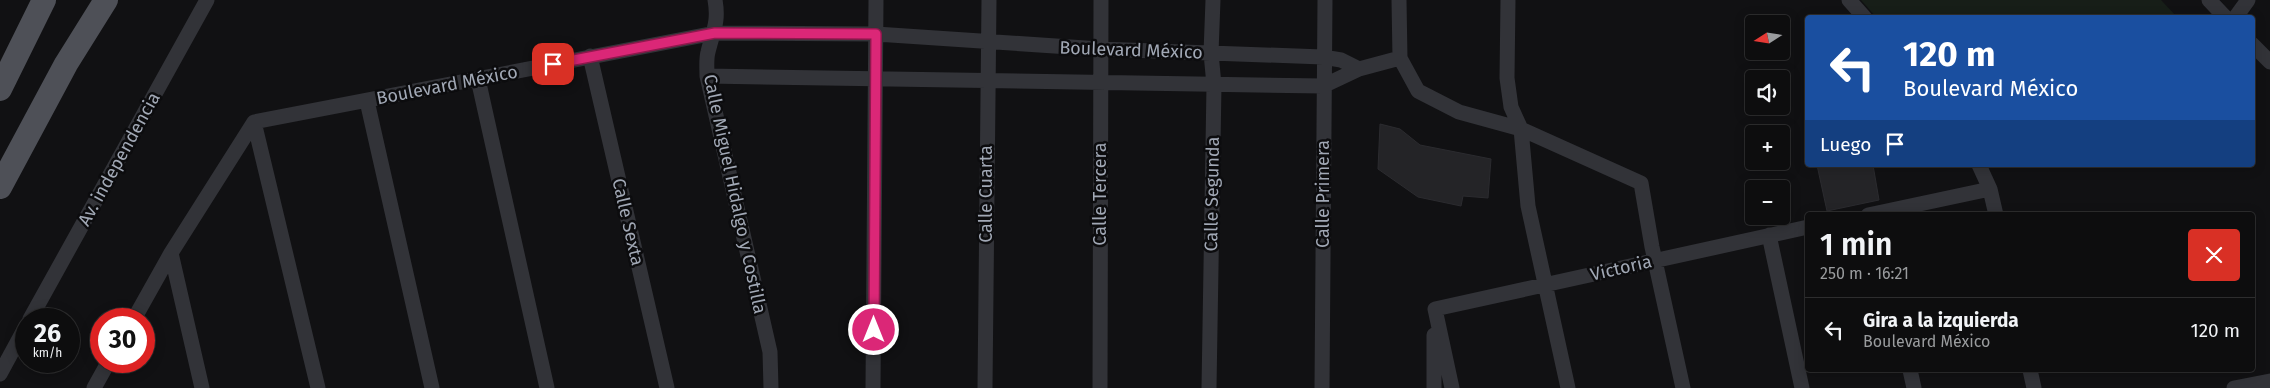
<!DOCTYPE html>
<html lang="es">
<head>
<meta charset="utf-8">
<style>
  body { margin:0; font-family:"Fira Sans",sans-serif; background:#1b1b1c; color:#f1f3f6; height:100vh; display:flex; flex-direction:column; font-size:19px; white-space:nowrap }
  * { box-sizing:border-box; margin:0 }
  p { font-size:16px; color:#9a9c9e }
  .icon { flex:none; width:28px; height:28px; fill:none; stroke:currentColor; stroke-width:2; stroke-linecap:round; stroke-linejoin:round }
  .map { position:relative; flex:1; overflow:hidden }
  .sheet { position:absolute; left:1805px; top:212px; width:450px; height:160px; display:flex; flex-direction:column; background:#0d0d0e; border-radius:5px; box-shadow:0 2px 12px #0003,0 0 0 1px #2d2d2e }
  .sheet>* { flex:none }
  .banner { position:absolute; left:1805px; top:15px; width:450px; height:152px; border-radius:5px; box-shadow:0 2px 12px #0003,0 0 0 1px #2d2d2e; background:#1a4fa0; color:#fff; overflow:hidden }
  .needle { width:32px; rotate:258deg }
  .buttons { position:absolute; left:1745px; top:15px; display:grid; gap:10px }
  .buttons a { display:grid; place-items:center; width:45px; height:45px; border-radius:5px; background:#0d0d0e; box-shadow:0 2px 12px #0003,0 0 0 1px #2d2d2e; font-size:25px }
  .speed { position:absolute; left:15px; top:308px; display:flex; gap:10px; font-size:25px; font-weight:700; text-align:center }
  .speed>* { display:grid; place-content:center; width:65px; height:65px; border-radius:50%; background:#0d0d0e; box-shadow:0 2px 12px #0003,0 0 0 1px #2d2d2e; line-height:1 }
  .speed small { font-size:12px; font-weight:400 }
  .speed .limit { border:8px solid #d22; background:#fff; color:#111 }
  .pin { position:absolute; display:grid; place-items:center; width:42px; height:42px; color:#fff; margin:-21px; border-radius:10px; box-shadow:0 2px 8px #0006 }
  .me { position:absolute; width:55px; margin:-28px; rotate:0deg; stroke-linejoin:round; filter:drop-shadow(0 0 4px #0008) }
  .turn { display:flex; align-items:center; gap:18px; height:105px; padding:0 15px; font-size:22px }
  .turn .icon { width:65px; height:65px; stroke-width:2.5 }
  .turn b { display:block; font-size:35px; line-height:42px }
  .then { display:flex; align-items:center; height:48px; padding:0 15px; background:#0003; gap:10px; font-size:19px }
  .round { display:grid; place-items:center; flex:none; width:52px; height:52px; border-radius:5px; background:#1b1b1c }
  .headline { display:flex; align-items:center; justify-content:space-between; height:85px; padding:0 15px }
  h1 { font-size:30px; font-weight:600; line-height:38px }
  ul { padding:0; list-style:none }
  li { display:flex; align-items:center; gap:15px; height:65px; padding:0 15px; border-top:1px solid #2d2d2e }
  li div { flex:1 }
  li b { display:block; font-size:19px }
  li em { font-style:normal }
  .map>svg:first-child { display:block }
</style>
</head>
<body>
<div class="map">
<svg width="2270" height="388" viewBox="0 0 2270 388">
  <rect width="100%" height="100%" fill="#111113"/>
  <path fill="#171e18" d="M1861,0h300l16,17h-301z"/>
  <path fill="#242427" stroke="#2b2b2f" d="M1380,124l20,5 20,16 71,14 -3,39 -25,-2 -2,10 -43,-9 -40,-28z
    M1817,165h56l6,35 -52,11z"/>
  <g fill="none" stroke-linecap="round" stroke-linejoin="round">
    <path stroke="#323338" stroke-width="15" d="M715,0c4,22 -2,31 -7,52 -2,7 -1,16 -1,24l63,276 1,36
      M1399,0l1,58
      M1508,0l-1,78 4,29 10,22 7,77 40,182
      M1849,0l16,18
      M2209,0l17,18
      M2235,18l13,-18
      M2252,44l18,18
      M590,56l77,332
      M707,76l616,10 36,-17 41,-11 18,33 41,21 62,17 120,54 11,64 31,141
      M478,79l69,309
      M367,101l65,287
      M254,122l461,-89 161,1 224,15 223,8 18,3 18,9
      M254,122l64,266
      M1979,165l11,24 6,26
      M1868,215l122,-26
      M1769,235l33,153
      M171,253l31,135
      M1435,309l373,-82
      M1435,309l17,79
      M30,319l177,-319
      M134,319l37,-66 83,-131
      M1910,370l4,18
      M2030,370l4,18
      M0,374l26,-48
      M94,388l15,-27
      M873,388l3,-388
      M985,388l4,-388
      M1100,388l1,-388
      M1209,388l5,-303 -3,-32 2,-53
      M1322,388l3,-388
      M1434,388v-53
      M2234,388l36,-7"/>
    <path stroke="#4e5057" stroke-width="24" d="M0,89l44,-89
      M0,187l66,-123 40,-64"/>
  </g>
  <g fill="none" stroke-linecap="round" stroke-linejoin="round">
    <defs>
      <path id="route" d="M553,64l162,-31 161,1 -2,296"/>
    </defs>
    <use href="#route" stroke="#8e194d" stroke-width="12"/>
    <use href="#route" stroke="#db2777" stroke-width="9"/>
  </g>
  <g text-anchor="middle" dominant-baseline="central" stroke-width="5" stroke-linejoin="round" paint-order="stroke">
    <g font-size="18" fill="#a1a8b5" stroke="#0c0c0e">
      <text transform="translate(1131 50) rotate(2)">Boulevard México</text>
      <text transform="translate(447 85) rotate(-11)">Boulevard México</text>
      <text transform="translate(119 159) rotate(-61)">Av. independencia</text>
      <text transform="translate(735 194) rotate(78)">Calle Miguel Hidalgo y Costilla</text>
      <text transform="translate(986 194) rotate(-90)">Calle Cuarta</text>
      <text transform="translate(1100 194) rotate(-90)">Calle Tercera</text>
      <text transform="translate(1212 194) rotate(-89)">Calle Segunda</text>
      <text transform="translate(1323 194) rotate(-90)">Calle Primera</text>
      <text transform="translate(628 222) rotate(77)">Calle Sexta</text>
      <text transform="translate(1621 268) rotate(-13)">Victoria</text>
    </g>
  </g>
</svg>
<div class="buttons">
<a><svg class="needle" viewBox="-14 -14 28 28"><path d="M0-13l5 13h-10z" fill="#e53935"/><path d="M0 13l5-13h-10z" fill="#9a9c9e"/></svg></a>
<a><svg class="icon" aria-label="sound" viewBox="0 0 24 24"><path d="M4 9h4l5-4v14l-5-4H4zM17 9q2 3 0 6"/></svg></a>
<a>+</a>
<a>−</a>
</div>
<div class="speed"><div>26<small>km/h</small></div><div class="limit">30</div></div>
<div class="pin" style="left:553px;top:64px;background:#d93025"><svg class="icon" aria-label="arrive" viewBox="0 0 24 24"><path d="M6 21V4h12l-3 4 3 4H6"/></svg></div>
<svg class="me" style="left:874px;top:330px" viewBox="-20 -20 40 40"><circle r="17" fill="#db2777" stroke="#fff" stroke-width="3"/><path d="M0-11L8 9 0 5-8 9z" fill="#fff"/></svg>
<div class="banner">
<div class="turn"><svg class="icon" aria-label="left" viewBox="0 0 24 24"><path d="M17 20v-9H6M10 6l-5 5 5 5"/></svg><div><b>120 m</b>Boulevard México</div></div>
<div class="then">Luego<svg class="icon" aria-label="arrive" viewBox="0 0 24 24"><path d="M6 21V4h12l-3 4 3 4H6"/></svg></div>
</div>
<section class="sheet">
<div class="headline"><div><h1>1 min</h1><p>250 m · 16:21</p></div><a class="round" style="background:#d93025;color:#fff"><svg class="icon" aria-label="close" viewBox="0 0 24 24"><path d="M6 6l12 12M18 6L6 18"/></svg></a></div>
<ul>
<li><svg class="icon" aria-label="left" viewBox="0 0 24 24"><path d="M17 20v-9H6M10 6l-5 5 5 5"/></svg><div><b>Gira a la izquierda</b><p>Boulevard México</p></div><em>120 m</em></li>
</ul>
</section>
</div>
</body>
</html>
